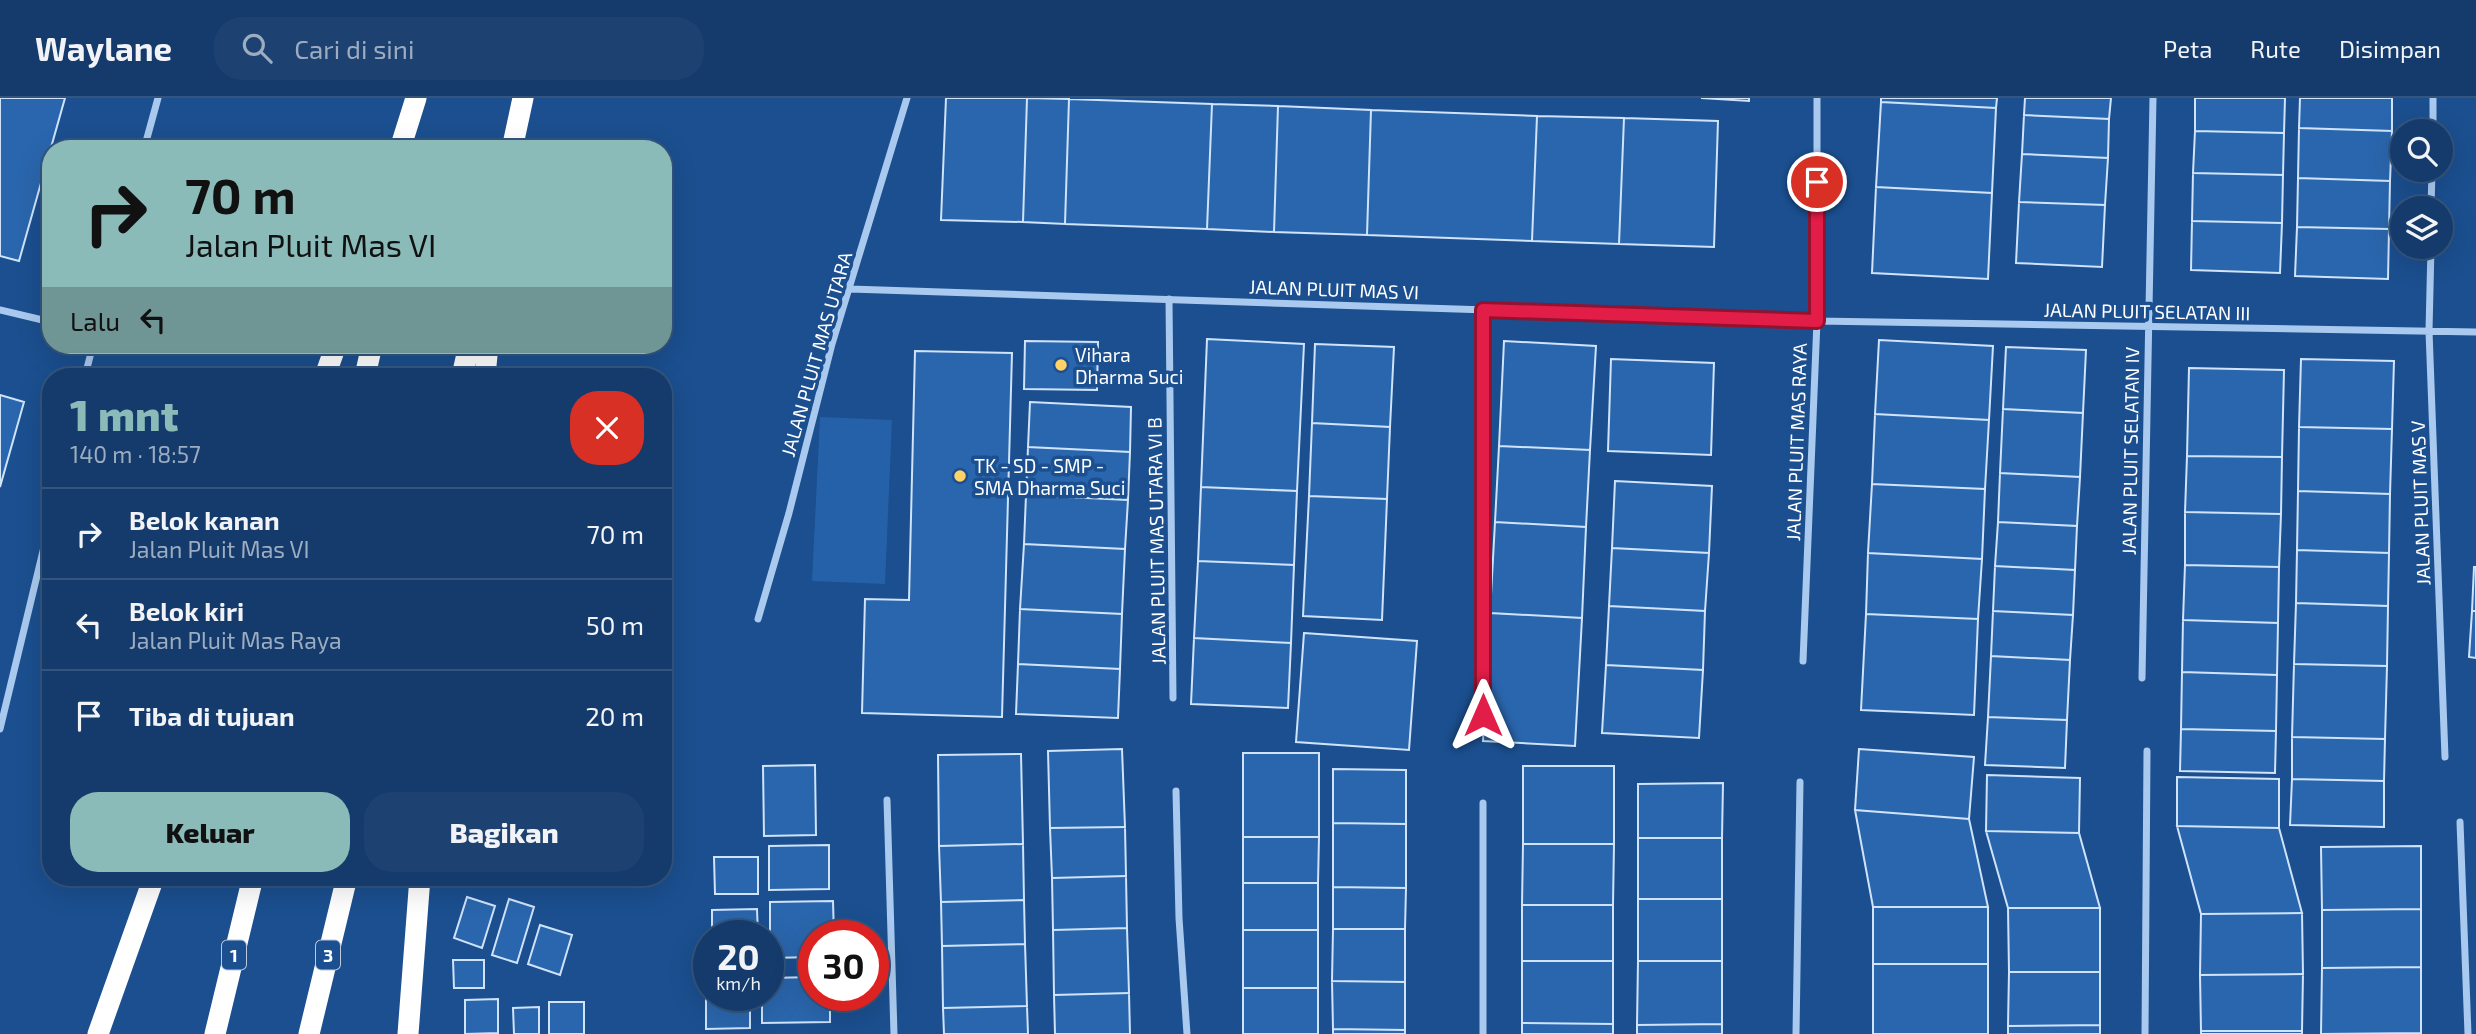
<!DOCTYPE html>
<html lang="id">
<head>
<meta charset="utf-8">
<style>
  body { margin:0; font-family:"Exo 2",sans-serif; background:#1d4271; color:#f1f3f6; height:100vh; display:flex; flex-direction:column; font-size:26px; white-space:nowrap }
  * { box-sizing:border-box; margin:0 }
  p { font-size:23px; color:#9dadc1 }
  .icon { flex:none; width:38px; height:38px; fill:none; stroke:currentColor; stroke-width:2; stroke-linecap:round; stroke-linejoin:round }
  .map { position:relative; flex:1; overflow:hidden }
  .side { position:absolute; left:42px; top:270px; width:630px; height:518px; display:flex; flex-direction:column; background:#143b6b; border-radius:28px; box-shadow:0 7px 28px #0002,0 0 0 2px #33557e }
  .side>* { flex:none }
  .top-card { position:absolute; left:42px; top:42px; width:630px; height:214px; border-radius:28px; box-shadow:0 7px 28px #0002,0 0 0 2px #33557e; background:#8bbbb9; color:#111; overflow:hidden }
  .buttons { position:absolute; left:2390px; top:21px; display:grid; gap:14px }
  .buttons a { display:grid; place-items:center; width:63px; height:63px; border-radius:50%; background:#143b6b; box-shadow:0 7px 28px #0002,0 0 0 2px #33557e; font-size:35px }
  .speed { position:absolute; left:693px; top:822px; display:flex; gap:14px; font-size:35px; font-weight:700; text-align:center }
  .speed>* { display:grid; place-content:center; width:91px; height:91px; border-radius:50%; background:#143b6b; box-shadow:0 7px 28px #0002,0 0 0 2px #33557e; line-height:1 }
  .speed small { font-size:18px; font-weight:400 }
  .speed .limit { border:10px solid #d22; background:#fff; color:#111 }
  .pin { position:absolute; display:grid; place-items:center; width:60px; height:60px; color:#fff; margin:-30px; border:4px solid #fff; border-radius:50%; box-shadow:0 2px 7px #0007 }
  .me { position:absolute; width:77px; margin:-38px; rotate:0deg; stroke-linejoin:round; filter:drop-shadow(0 0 5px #0008) }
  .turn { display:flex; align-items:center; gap:24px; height:147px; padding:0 28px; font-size:32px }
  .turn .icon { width:91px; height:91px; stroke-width:2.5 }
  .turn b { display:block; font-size:49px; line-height:60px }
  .then { display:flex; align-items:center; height:66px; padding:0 28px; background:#0003; gap:14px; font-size:26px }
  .round { display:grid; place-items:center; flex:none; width:74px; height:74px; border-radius:28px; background:#1d4271 }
  .headline { display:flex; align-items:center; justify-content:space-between; height:119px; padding:0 28px }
  h1 { font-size:42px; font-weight:800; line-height:52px; color:#8bbbb9 }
  .primary-button { display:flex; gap:14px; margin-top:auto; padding:14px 28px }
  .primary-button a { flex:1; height:80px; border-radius:28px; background:#8bbbb9; color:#111; font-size:28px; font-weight:800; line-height:80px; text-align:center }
  .primary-button a+a { background:#1d4271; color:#f1f3f6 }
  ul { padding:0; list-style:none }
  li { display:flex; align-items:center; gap:21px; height:91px; padding:0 28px; border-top:2px solid #33557e }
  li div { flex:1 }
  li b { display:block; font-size:26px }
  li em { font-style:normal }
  header { display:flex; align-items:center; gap:42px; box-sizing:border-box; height:98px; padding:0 35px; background:#143b6b; border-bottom:2px solid #33557e }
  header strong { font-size:33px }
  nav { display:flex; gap:38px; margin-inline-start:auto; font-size:24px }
  .search { width:490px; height:63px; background:#1d4271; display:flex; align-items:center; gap:18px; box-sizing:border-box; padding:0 24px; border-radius:28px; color:#9dadc1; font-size:26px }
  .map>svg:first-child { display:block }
</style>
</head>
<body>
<header>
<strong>Waylane</strong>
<div class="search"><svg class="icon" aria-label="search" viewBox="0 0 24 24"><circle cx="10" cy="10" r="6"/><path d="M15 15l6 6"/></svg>Cari di sini</div>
<nav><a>Peta</a><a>Rute</a><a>Disimpan</a></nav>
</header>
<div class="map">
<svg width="2476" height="936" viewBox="0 0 2476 936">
  <rect width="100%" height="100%" fill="#1b4f8f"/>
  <path fill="#2461a8" d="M820,319l72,3 -7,164 -73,-3z"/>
  <path fill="#2a66ad" stroke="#cfe3fa" stroke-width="2" d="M0,0h65l-46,163 -19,-5z
    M946,0h81l-4,124 -82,-2z
    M1027,0l42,1 -4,125 -42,-2z
    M1701,0h48v3z
    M1881,0h116l-1,10 -115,-6z
    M2025,0h86l-2,21 -85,-4z
    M2195,0h90l-1,35 -89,-2z
    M2300,0h92v33l-93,-3z
    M1069,1l143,5 -5,125 -142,-5z
    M1881,4l115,6 -4,85 -116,-6z
    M1212,6l66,2 -4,126 -67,-3z
    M1278,8l93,4 -4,125 -93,-3z
    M1371,12l166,6 -5,125 -165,-6z
    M2024,17l85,4 -1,39 -86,-4z
    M1537,18l87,2 -5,126 -87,-3z
    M1624,20l94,3 -4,126 -95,-3z
    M2299,30l93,3 -2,50 -92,-3z
    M2195,33l89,2 -1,42 -90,-2z
    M2022,56l86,4 -3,47 -86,-3z
    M2193,75l90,2 -1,48 -90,-2z
    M2298,80l92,3 -1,48 -92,-2z
    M1876,89l116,6 -4,86 -116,-6z
    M2019,104l86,3 -3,62 -86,-4z
    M2192,123l90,2 -2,50 -89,-3z
    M2297,129l92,2 -1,50 -93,-3z
    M1207,241l97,5 -7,147 -96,-4z
    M1879,242l114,6 -4,74 -114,-6z
    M1025,243l73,1 -1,48 -73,-1z
    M1504,243l92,5 -6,104 -91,-4z
    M1315,246l79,3 -4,80 -78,-4z
    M2006,249l80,3 -3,63 -80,-4z
    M915,253l97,2 -10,364 -140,-4 3,-114 44,1z
    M1611,261l103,4 -3,92 -103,-4z
    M2301,261l93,2 -2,68 -93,-2z
    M2189,270l95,2 -2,87 -95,-1z
    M0,297l24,7 -24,85z
    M1030,304l101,5 -1,45 -102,-5z
    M2003,311l80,4 -3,64 -80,-4z
    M1875,316l114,6 -4,69 -113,-5z
    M1312,325l78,4 -3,72 -78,-3z
    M2299,329l93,2 -2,65 -92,-3z
    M1499,348l91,4 -4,77 -91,-5z
    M1028,349l102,5 -2,48 -102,-5z
    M2187,358l95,1 -1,57 -96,-2z
    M2000,375l80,4 -3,49 -79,-4z
    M1615,383l97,5 -3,67 -97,-5z
    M1872,386l113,5 -3,70 -114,-6z
    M1201,389l96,4 -3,74 -96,-4z
    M2298,393l92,3 -1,59 -92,-3z
    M1026,397l102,5 -3,49 -101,-5z
    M1309,398l78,3 -5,121 -79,-4z
    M2185,414l96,2 -2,53 -94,-2z
    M1495,424l91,5 -4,91 -92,-5z
    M1998,424l79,4 -2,44 -80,-4z
    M1024,446l101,5 -3,65 -102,-5z
    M1612,450l97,5 -4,58 -96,-5z
    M2297,452l92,3 -1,53 -92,-3z
    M1868,455l114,6 -4,60 -112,-5z
    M1198,463l96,4 -3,78 -97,-5z
    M2185,467l94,2 -1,56 -95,-3z
    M1995,468l80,4 -2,45 -80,-4z
    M2474,469h2v44h-4z
    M2296,505l92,3 -1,60 -93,-2z
    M1609,508l96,5 -2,59 -97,-5z
    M1020,511l102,5 -2,55 -102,-5z
    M1993,513l80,4 -3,45 -79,-4z
    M2472,513h4v47l-7,-1z
    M1490,515l92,5 -7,128 -92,-5z
    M1866,516l112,5 -4,96 -113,-5z
    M2183,522l95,3 -1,52 -95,-3z
    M1304,535l113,8 -8,109 -113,-8z
    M1194,540l97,5 -3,65 -97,-4z
    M1991,558l79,4 -3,60 -79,-3z
    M1018,566l102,5 -2,49 -102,-4z
    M2294,566l93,2 -2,73 -93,-2z
    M1606,567l97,5 -4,68 -97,-5z
    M2182,574l95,3 -1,56 -95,-2z
    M1988,619l79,3 -2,48 -80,-3z
    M2181,631l95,2 -1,42 -95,-2z
    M2292,639l93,2 -1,42 -92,-2z
    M1122,651l3,78 -75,1 -2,-77z
    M1859,651l115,8 -5,62 -114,-9z
    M1243,655h76v84h-76z
    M1021,656l2,90 -84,2 -1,-91z
    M815,667l1,70 -52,1 -1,-70z
    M1523,668h91v78h-91z
    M1333,671l73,1v54l-73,-1z
    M1987,677l93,3 -1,55 -93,-2z
    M2177,679l102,2v49l-102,-2z
    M2292,681l92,2v46l-94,-2z
    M1723,685l-1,55h-84v-54z
    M1855,712l114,9 19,88h-115z
    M1333,725l73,1v64l-73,-1z
    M2177,728l102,2 23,85 -101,1z
    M1125,729l1,49 -74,2 -2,-50z
    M1986,733l93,2 21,75h-92z
    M1243,739h76l-1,46h-75z
    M1638,740h84v61h-84z
    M1023,746l1,56 -83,2 -2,-56z
    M1523,746h91l-1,61h-91z
    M829,747v44l-60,1v-44z
    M2421,748v63l-99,1 -1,-63z
    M714,759h44v37h-43z
    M1126,778l1,52 -74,2 -1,-52z
    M1243,785h75v47h-75z
    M1333,789l73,1 -1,41h-72z
    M467,799l28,9 -13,42 -28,-10z
    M509,801l25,8 -17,56 -25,-8z
    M1638,801h84v62h-84z
    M1024,802l1,44 -83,2 -1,-44z
    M833,803l1,35h-20v21l-44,1v-56z
    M1522,807h91v56h-91z
    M1873,809h115v57h-115z
    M2008,810h92v64h-91z
    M757,811l1,27h-46v-26z
    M2421,811v58l-99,1v-58z
    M2302,815l1,61 -103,1 1,-61z
    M540,827l32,10 -12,40 -32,-11z
    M1127,830l2,65 -75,2 -1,-65z
    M1333,831h72v53l-73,-1z
    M1243,832h75v58h-75z
    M1025,846l2,62 -84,2 -1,-62z
    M453,862h31v28h-30z
    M1522,863h91v63l-91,-1z
    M1638,863h84v63l-85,1z
    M1873,866h115v70h-115z
    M2421,869v66l-100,1 1,-66z
    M2009,874h91v53l-92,1z
    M2303,876l-1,57h-101l-1,-56z
    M814,879v19h16v26l-68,1v-27h6v-18z
    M706,883h3v15h41v32l-44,1z
    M1332,883l73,1v48l-72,-1z
    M1243,890h75v46h-75z
    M1129,895l1,41h-75l-1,-39z
    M498,901v34l-33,1v-34z
    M549,904h35v32h-35z
    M1027,908l1,28h-84l-1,-26z
    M539,909v27h-25l-1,-26z
    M1522,925l91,1v10h-91z
    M1722,926v10h-85v-9z
    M2100,927v9h-92v-8z
    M1333,931l72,1v4h-72z
    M2201,933h101v3h-101z"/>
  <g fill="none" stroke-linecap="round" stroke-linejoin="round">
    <path stroke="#a9c9ee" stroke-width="7" d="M2433,33v-33
      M144,51l14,-51
      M2431,110l1,-38
      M2431,149l-2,84 16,426
      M850,191l967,32 659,11
      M1169,201l4,399
      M0,212l51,12
      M85,278l8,-31
      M758,521l31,-106 43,-169 75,-246
      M1803,563l14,-340v-223
      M2142,580l11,-580
      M1483,616v-404
      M0,631l51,-211
      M1176,693l3,127 8,116
      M887,702l7,234
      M2460,724l8,212
      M1483,936v-231
      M1796,936l4,-252
      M2145,936l2,-283"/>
    <path stroke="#fff" stroke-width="21" d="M400,51l16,-51
      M512,51l11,-51
      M325,278l11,-31
      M365,278l7,-31
      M462,278l7,-31
      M485,278l3,-31
      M98,936l56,-157
      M215,936l38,-157
      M309,936l38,-157
      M408,936l12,-157"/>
  </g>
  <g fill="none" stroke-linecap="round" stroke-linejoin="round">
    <defs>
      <path id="route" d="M1483,617v-405l334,11v-139"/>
    </defs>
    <use href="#route" stroke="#92132f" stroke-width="18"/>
    <use href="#route" stroke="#e11d48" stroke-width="12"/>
  </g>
  <g fill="#ffd166" stroke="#1b4f8f" stroke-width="2.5">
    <circle cx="1061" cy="267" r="7"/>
    <circle cx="960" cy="378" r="7"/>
  </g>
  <g text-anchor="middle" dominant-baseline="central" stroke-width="7" stroke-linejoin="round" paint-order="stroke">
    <g fill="#1b4f8f" stroke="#bbcadd" stroke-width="2">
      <rect x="222" y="842.5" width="24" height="29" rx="5"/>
      <rect x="316" y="842.5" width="24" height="29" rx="5"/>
    </g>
    <g font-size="18" font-weight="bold" fill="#fff">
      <text x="234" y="857">1</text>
      <text x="328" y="857">3</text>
    </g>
    <g font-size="19" fill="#fff" stroke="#1b4f8f">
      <text transform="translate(1334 191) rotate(2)">JALAN PLUIT MAS VI</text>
      <text transform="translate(2147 213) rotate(1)">JALAN PLUIT SELATAN III</text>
      <text transform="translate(816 256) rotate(-74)">JALAN PLUIT MAS UTARA</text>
      <text transform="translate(1796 344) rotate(-88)">JALAN PLUIT MAS RAYA</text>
      <text transform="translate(2130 353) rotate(-89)">JALAN PLUIT SELATAN IV</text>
      <text transform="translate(2420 405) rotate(-92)">JALAN PLUIT MAS V</text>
      <text transform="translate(1156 443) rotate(-91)">JALAN PLUIT MAS UTARA VI B</text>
    </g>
    <g font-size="19" fill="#fff" stroke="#1b4f8f" text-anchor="start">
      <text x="1075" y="256">Vihara<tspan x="1075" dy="22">Dharma Suci</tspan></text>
      <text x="974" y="367">TK - SD - SMP -<tspan x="974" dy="22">SMA Dharma Suci</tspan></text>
    </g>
  </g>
</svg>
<div class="buttons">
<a><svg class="icon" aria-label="search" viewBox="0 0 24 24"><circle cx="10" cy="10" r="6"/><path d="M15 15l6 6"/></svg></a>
<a><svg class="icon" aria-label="layers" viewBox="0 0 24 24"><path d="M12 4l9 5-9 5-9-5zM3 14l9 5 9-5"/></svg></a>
</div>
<div class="speed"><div>20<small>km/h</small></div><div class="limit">30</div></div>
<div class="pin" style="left:1817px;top:84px;background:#d93025"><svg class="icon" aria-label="arrive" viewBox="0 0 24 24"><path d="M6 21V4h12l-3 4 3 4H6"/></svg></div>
<svg class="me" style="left:1483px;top:617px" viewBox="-20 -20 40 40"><path d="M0-17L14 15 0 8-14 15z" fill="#e11d48" stroke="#fff" stroke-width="4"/></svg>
<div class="top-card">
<div class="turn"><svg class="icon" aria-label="right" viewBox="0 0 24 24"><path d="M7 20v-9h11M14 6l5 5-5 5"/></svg><div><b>70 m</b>Jalan Pluit Mas VI</div></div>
<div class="then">Lalu<svg class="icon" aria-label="left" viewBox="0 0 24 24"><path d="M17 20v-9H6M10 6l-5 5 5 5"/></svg></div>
</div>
<section class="side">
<div class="headline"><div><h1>1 mnt</h1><p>140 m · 18:57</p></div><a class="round" style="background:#d93025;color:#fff"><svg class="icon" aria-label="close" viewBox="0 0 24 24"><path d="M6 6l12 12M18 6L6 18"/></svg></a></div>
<ul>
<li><svg class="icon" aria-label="right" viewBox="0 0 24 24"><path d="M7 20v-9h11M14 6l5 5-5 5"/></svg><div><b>Belok kanan</b><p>Jalan Pluit Mas VI</p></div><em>70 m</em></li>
<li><svg class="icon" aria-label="left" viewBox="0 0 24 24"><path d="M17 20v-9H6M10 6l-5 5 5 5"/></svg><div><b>Belok kiri</b><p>Jalan Pluit Mas Raya</p></div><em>50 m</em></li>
<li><svg class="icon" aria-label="arrive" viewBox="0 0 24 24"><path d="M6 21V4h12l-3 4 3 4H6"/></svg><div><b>Tiba di tujuan</b></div><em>20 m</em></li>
</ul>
<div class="primary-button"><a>Keluar</a><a>Bagikan</a></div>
</section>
</div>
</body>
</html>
